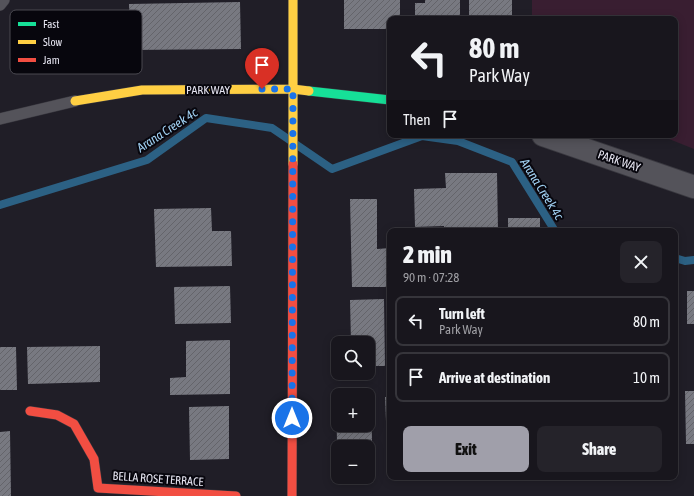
<!DOCTYPE html>
<html lang="en">
<head>
<meta charset="utf-8">
<style>
  body { margin:0; font-family:"Asap Condensed",sans-serif; background:#25232a; color:#f1f3f6; height:100vh; display:flex; flex-direction:column; font-size:15px; white-space:nowrap }
  * { box-sizing:border-box; margin:0 }
  p { font-size:13px; color:#9f9fa4 }
  .icon { flex:none; width:22px; height:22px; fill:none; stroke:currentColor; stroke-width:2; stroke-linecap:round; stroke-linejoin:round }
  .map { position:relative; flex:1; overflow:hidden }
  .details { position:absolute; left:387px; top:228px; width:291px; height:252px; display:flex; flex-direction:column; background:#18161d; border-radius:8px; box-shadow:0 2px 10px #0003,0 0 0 1px #36353b }
  .details>* { flex:none }
  .hud { position:absolute; left:387px; top:16px; width:291px; height:122px; border-radius:8px; box-shadow:0 2px 10px #0003,0 0 0 1px #36353b; background:#18161d; color:#f1f3f6; overflow:hidden }
  .fabs { position:absolute; left:331px; top:336px; display:grid; gap:8px }
  .fabs a { display:grid; place-items:center; width:44px; height:44px; border-radius:8px; background:#18161d; box-shadow:0 2px 10px #0003,0 0 0 1px #36353b; font-size:20px }
  .pin { position:absolute; display:grid; place-items:center; width:34px; height:34px; color:#fff; margin:-41px -17px; border-radius:50% 50% 50% 0; rotate:-45deg; box-shadow:0 0 4px #0007 }
  .pin .icon { rotate:45deg }
  .me { position:absolute; width:44px; margin:-22px; rotate:0deg; stroke-linejoin:round; filter:drop-shadow(0 0 3px #0008) }
  .turn { display:flex; align-items:center; gap:14px; height:84px; padding:0 16px; font-size:18px }
  .turn .icon { width:52px; height:52px; stroke-width:2.5 }
  .turn b { display:block; font-size:28px; line-height:34px }
  .then { display:flex; align-items:center; height:38px; padding:0 16px; background:#0003; gap:8px; font-size:15px }
  .round { display:grid; place-items:center; flex:none; width:42px; height:42px; border-radius:8px; background:#25232a }
  .summary { display:flex; align-items:center; justify-content:space-between; height:68px; padding:0 16px }
  h1 { font-size:24px; font-weight:800; line-height:30px }
  .action { display:flex; gap:8px; margin-top:auto; padding:8px 16px }
  .action a { flex:1; height:46px; border-radius:8px; background:#a09faa; color:#111; font-size:16px; font-weight:800; line-height:46px; text-align:center }
  .action a+a { background:#25232a; color:#f1f3f6 }
  ul { padding:0; list-style:none }
  li { display:flex; align-items:center; gap:12px; height:50px; margin:0 8px 6px; padding:0 8px; border:2px solid #36353b; border-radius:8px }
  li div { flex:1 }
  li b { display:block; font-size:15px }
  li em { font-style:normal }
  .map>svg:first-child { display:block }
</style>
</head>
<body>
<div class="map">
<svg width="694" height="496" viewBox="0 0 694 496">
  <defs>
    <pattern id="building-hatch" width="6" height="6" patternUnits="userSpaceOnUse"><rect width="6" height="6" fill="#787981"/><path d="M-1 1l2-2M0 6l6-6M5 7l2-2" fill="none" stroke="#64646a"/></pattern>
  </defs>
  <rect width="100%" height="100%" fill="#201e27"/>
  <path fill="#391e31" d="M532,0h162v149l-35,-14h16v-116h-143z"/>
  <g fill="none" stroke-linecap="round" stroke-linejoin="round">
    <path stroke="#2c6184" stroke-width="8" d="M0,205l147,-45 59,-42 66,10 60,41 90,-33 36,5 54,21 43,69
      M675,258l10,3 9,-1"/>
  </g>
  <path fill="url(#building-hatch)" d="M344,0h56v19h-10v10h-46z
    M425,0h35v17h-18v2h-27v-16h10z
    M469,0h43v19h-43z
    M240,2l1,47 -111,1 -1,-46z
    M445,173h52l1,58h-54v-5l-29,1 -1,-38 32,-1z
    M350,199h27v50l13,-1v39h-38z
    M211,208l1,23h19l1,35 -76,1 -2,-58z
    M508,218h32v13h-32z
    M230,286l1,37 -56,1 -1,-37z
    M675,290h1l1,19h-2z
    M687,291h7v33h-7z
    M384,299l1,67h-17v-23h-17l-1,-43z
    M230,340v54l-60,1v-17l16,-1v-36z
    M100,346v36l-72,2 -1,-37z
    M0,347h16l1,43h-17z
    M675,350h4v22h-4z
    M685,391h9v53h-8z
    M336,394h2v31h30v-30h-4v-1h7l1,47 -35,1z
    M385,397h5v24h-4z
    M229,406v53l-39,1 -1,-53z
    M10,431l1,65h-11v-64z"/>
  <g fill="none" stroke-linecap="round" stroke-linejoin="round">
    <defs>
      <path id="lane" d="M0,5l4,-5
        M0,119l75,-18"/>
      <path id="street" d="M543,135l151,52"/>
      <path id="fast" d="M309,91l81,9"/>
      <path id="slow" d="M75,101l67,-11 151,-1 16,2
        M293,164v-164"/>
      <path id="jam" d="M30,411l27,4 17,9 20,35 4,29 138,8
        M292,496l1,-332"/>
    </defs>
    <use href="#lane" stroke="#3a3940" stroke-width="12"/>
    <use href="#street" stroke="#3a3940" stroke-width="24"/>
    <use href="#fast" stroke="#3a3940" stroke-width="10"/>
    <use href="#slow" stroke="#3a3940" stroke-width="10"/>
    <use href="#jam" stroke="#3a3940" stroke-width="10"/>
    <use href="#lane" stroke="#54535a" stroke-width="11"/>
    <use href="#street" stroke="#54535a" stroke-width="22"/>
    <use href="#fast" stroke="#16e098" stroke-width="9"/>
    <use href="#slow" stroke="#ffcf43" stroke-width="9"/>
    <use href="#jam" stroke="#f24e42" stroke-width="9"/>
  </g>
  <g fill="none" stroke-linecap="round" stroke-linejoin="round">
    <path stroke="#1a73e8" stroke-width="7" stroke-dasharray="0 12.6" d="M262,89h31l-1,329"/>
  </g>
  <g text-anchor="middle" dominant-baseline="central" stroke-width="4" stroke-linejoin="round" paint-order="stroke">
    <g font-size="12" fill="#e5e4f0" stroke="#07060d">
      <text x="208" y="90">PARK WAY</text>
      <text transform="translate(619 161) rotate(19)">PARK WAY</text>
      <text transform="translate(158 479) rotate(4)">BELLA ROSE TERRACE</text>
    </g>
    <g font-size="13" font-style="italic" fill="#a1d1f3" stroke="#07060d">
      <text transform="translate(167 130) rotate(-33)">Arana Creek 4c</text>
      <text transform="translate(542 189) rotate(58)">Arana Creek 4c</text>
    </g>
  </g>
  <rect x="10" y="10" width="132" height="64" rx="6" fill="#07060d" stroke="#4a4951" stroke-width="1"/>
  <rect x="18" y="22" width="18" height="4" fill="#16e098"/>
  <rect x="18" y="40" width="18" height="4" fill="#ffcf43"/>
  <rect x="18" y="58" width="18" height="4" fill="#f24e42"/>
  <g font-size="11" fill="#e5e4f0">
    <text x="43" y="28">Fast</text>
    <text x="43" y="46">Slow</text>
    <text x="43" y="64">Jam</text>
  </g>
</svg>
<div class="fabs">
<a><svg class="icon" aria-label="search" viewBox="0 0 24 24"><circle cx="10" cy="10" r="6"/><path d="M15 15l6 6"/></svg></a>
<a>+</a>
<a>−</a>
</div>
<div class="pin" style="left:262px;top:89px;background:#d93025"><svg class="icon" aria-label="arrive" viewBox="0 0 24 24"><path d="M6 21V4h12l-3 4 3 4H6"/></svg></div>
<svg class="me" style="left:292px;top:418px" viewBox="-20 -20 40 40"><circle r="17" fill="#1a73e8" stroke="#fff" stroke-width="3"/><path d="M0-11L8 9 0 5-8 9z" fill="#fff"/></svg>
<div class="hud">
<div class="turn"><svg class="icon" aria-label="left" viewBox="0 0 24 24"><path d="M17 20v-9H6M10 6l-5 5 5 5"/></svg><div><b>80 m</b>Park Way</div></div>
<div class="then">Then<svg class="icon" aria-label="arrive" viewBox="0 0 24 24"><path d="M6 21V4h12l-3 4 3 4H6"/></svg></div>
</div>
<section class="details">
<div class="summary"><div><h1>2 min</h1><p>90 m · 07:28</p></div><a class="round"><svg class="icon" aria-label="close" viewBox="0 0 24 24"><path d="M6 6l12 12M18 6L6 18"/></svg></a></div>
<ul>
<li><svg class="icon" aria-label="left" viewBox="0 0 24 24"><path d="M17 20v-9H6M10 6l-5 5 5 5"/></svg><div><b>Turn left</b><p>Park Way</p></div><em>80 m</em></li>
<li><svg class="icon" aria-label="arrive" viewBox="0 0 24 24"><path d="M6 21V4h12l-3 4 3 4H6"/></svg><div><b>Arrive at destination</b></div><em>10 m</em></li>
</ul>
<div class="action"><a>Exit</a><a>Share</a></div>
</section>
</div>
</body>
</html>
